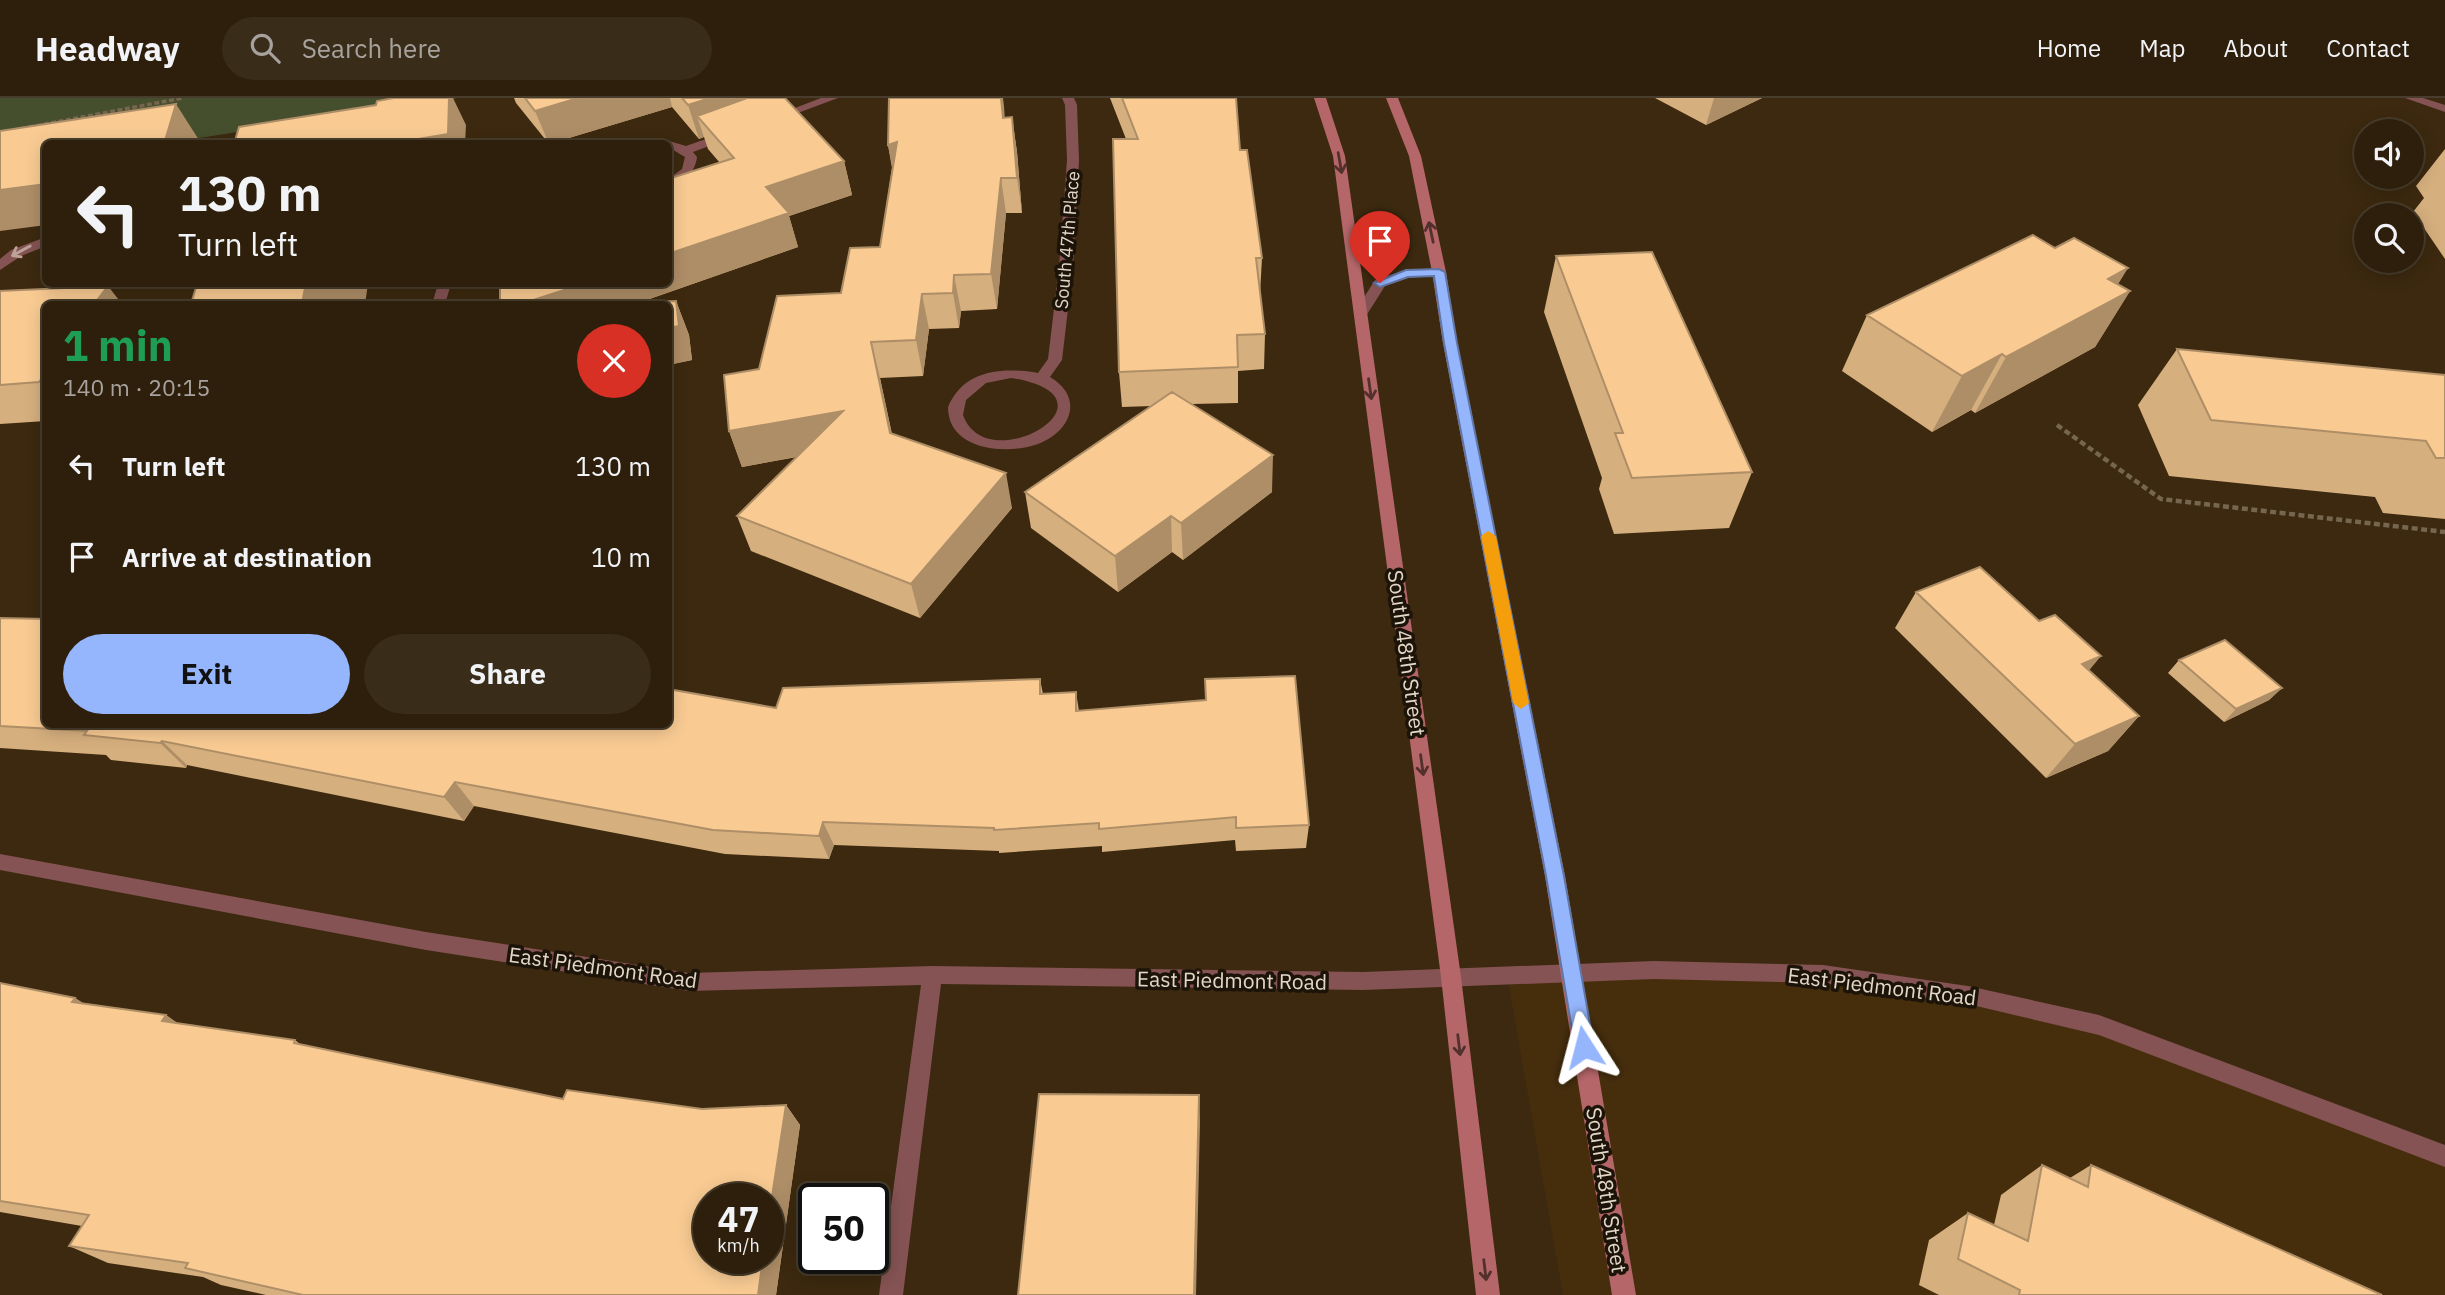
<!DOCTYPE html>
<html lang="en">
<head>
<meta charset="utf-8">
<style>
  body { margin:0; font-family:"IBM Plex Sans",sans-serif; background:#392c19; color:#f1f3f6; height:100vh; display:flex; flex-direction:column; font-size:26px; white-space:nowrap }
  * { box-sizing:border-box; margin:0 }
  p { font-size:23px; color:#a7a29d }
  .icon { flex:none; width:38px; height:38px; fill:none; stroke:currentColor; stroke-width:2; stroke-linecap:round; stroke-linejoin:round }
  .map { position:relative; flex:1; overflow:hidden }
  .side { position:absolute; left:42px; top:203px; width:630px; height:427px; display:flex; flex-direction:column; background:#2d1f0b; border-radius:10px; box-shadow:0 4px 18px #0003,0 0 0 2px #483d2c }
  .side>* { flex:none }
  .guide { position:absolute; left:42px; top:42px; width:630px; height:147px; border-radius:10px; box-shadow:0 4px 18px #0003,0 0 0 2px #483d2c; background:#2d1f0b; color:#f1f3f6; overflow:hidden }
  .fabs { position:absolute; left:2354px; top:21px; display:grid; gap:14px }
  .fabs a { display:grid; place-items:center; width:70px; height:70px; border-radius:50%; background:#2d1f0b; box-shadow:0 4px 18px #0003,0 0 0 2px #483d2c; font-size:35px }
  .speed { position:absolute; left:693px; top:1085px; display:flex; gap:14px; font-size:35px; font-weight:700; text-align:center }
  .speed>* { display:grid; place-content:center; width:91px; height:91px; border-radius:50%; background:#2d1f0b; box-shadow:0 4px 18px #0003,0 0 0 2px #483d2c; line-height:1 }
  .speed small { font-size:18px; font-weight:400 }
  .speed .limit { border:4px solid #111; border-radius:10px; background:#fff; color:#111 }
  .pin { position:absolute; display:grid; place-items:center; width:60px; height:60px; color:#fff; margin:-72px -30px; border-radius:50% 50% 50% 0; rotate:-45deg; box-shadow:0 0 7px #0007 }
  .pin .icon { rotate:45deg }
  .me { position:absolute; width:77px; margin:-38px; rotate:351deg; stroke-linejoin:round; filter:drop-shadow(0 0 5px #0008) }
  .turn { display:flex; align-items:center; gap:24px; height:147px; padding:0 21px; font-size:32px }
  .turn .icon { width:91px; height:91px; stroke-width:2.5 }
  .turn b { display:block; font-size:49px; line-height:60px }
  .round { display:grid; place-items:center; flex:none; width:74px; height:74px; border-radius:37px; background:#392c19 }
  .head { display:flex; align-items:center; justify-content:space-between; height:119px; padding:0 21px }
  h1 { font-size:42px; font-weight:700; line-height:52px; color:#1e9e55 }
  .action { display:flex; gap:14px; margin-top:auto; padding:14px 21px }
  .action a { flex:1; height:80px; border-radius:42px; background:#95b6fd; color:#111; font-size:28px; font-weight:700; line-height:80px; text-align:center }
  .action a+a { background:#392c19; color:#f1f3f6 }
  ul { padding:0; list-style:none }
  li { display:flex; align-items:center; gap:21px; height:91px; padding:0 21px }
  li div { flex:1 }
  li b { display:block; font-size:26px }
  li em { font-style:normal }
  header { display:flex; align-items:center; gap:42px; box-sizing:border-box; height:98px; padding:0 35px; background:#2d1f0b; border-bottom:2px solid #483d2c }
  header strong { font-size:33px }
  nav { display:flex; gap:38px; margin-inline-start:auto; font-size:24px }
  .search { width:490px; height:63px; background:#392c19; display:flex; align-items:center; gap:18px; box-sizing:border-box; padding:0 24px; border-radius:38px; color:#a7a29d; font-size:26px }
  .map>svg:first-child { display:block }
</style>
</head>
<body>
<header>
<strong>Headway</strong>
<div class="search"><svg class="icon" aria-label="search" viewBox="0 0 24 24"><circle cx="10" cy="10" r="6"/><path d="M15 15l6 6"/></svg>Search here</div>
<nav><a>Home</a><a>Map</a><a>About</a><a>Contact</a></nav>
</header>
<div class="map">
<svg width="2445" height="1197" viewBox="0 0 2445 1197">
  <rect width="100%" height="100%" fill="#3c290f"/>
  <path fill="#462e0d" d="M1823,876l276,51 346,131v139h-882l-56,-320z"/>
  <path fill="#464f2d" d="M0,0h457l-48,14 -146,16 -95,15 -122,1 -46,28z"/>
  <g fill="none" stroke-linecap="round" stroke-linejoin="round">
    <path stroke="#76654f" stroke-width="3.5" stroke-dasharray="5 2.5" stroke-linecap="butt" d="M29,29l154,-29"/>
    <path stroke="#76654f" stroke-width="4.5" stroke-dasharray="6 3.5" stroke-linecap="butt" d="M2057,327l104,74 284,33"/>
    <path fill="#855354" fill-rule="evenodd" d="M1439,170l7,4 -2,3 -36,3 -23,8 -19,30h-10l-2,-3 21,-33 31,-10z"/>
    <path fill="#855354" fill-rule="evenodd" d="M821,0h17l-59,22 -10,-2z
      M1062,0h12l3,7 2,55 -6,107 -11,93 -12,17c34,20 22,54 -12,67 -31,11 -90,7 -90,-37 16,-38 55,-40 90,-34l10,-14 11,-92 8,-107 -2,-55zM1011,280c119,19 -24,104 -48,37l3,-15 20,-17z
      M2405,0h18l22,7v7z
      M729,33l6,4 -2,2 -40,15 4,5c-2,16 -13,25 -29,31v-9l14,-10 3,-12 -17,-10v-3h-33l27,-5 24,7z
      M46,139v9l-25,10 -21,14v-11l11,-9z
      M78,186h33c-10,8 -49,14 -59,6l2,-3z
      M438,186h13l-6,20h-13z
      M0,756l426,78 263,41 243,-7 431,6 291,-11 169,4 145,21 131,29 346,130v22l-346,-132 -131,-31 -145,-21 -169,-4 -291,11 -422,-6 -38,311h-24l42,-310 -232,6 -263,-41 -426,-80z"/>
    <path fill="#b56669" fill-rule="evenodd" d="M1314,0h12l19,58 116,821 39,318h-24l-35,-318 -108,-821z
      M1386,0h12l23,58 25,116 11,71 108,533 71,419h-24l-67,-419 -102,-533 -11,-71 -23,-116z"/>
  </g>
  <path fill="#d6af7e" d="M514,0h271l59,63 8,34 -63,21 9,31 -157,55 35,-1 13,34 3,25 -24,5v-61h-168v-20h168v-105l52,-16 -12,-14 -4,-12 -5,2 -27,-32 -123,37 -33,-41z
    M1110,0h126l4,52 22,108 -2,36 5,40 -1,35 -26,2v32l-46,1 80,88 -89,68 -11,-8 -54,40 -87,-64 -6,-36 127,-86 -30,1 -3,-35 7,-233z
    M1655,0h107l-56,27z
    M1012,19l5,35 5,61h-16l-9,96 -36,2 -2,17 -30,1 -6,47 -43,2 12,56 120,74 -92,110 -169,-67 -14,-35 60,-59 -55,10 -13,-36 30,-62 82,-76 39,-46 12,-79 -4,-23 117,-27z
    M2445,51v110l-32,-47 11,-14 -8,-12z
    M1556,158l196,216 -23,56 -115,6 -15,-45 3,-11 -58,-166z
    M2118,186l12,7 -35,56 -120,66 -4,-3 -39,22 -90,-61 25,-56z
    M0,193l46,13v117l-46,3z
    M2177,251l268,26v144l-62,-6 -8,-16 -206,-21 -31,-71z
    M1916,494l173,79 50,45 -31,35 -62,27 -151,-150z
    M0,520l776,90 264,-29 3,15 33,-2 3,19 127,-11 -1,-21 104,146 -3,23 -70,3 -1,-11 -133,12v-6l-103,7v-2l-165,-6 -5,14 -104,-5 -251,-48 -10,15 -277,-56 -1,3 -75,-8 -5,-5 -106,-7z
    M2179,562l103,28 -13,12 -45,22 -56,-49z
    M0,885l75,15 8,5 83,12 11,8 118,17 5,4 263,55 139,10 84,-4 14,20 -24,170h-510l-45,-10 -18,-8 -95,-14 -39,-17 13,-20 -82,-14z
    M2042,1067l28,13 21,-13 291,130h-443l-20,-10 10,-45 39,-27 26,12 7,-30z"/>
  <path fill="#ae8e67" d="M449,0h4l13,27 -1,19h-65v-2z
    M578,0h92l2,9 -123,37 -14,-33z
    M710,0h62l-75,18 7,21 -5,2 -11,-34z
    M1001,0h2l1,8 3,46z
    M1714,0h48l-56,27z
    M176,6l23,36 -1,4h-34z
    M1012,19l5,35 5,61 -5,-35z
    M897,44l-2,38 -7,-35z
    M844,63l8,34 -63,21 9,31 -163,57h-114l62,-20h85v-30l98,-67z
    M1001,80l5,35 -9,96 -6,-35z
    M46,86v41l-46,6v-41z
    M2128,170l-22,36 24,-13 -35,56 -120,66 31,-56 102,-78z
    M954,177l7,36 -2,17 -6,-35z
    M335,186h33l-3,20h-63l3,-16z
    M108,188l14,18h-28z
    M922,196l7,35 -6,47 -7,-36z
    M676,203l13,34 3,25 -24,5v-37z
    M871,244l9,36 19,91 -9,-36z
    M2002,256l-31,56 -39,22 30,-56z
    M46,275v17l-7,-8z
    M843,313l10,35 -111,21 -13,-36z
    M1273,357l-1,37 -89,68 -2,-37z
    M1006,375l6,35 -92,110 -9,-34z
    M1171,418l1,36 -54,40 -3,-36z
    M2101,558l-29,35 10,-27z
    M2282,590l-13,12 -45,22 12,-13z
    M2139,618l-31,35 -62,27 29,-34z
    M162,643l25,24 -1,3 -26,-25z
    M455,684l19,24 -10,15 -20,-24z
    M823,724l11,23 -5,14 -10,-23z
    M75,900l35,23 -38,-19z
    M166,917l33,23 -37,-17z
    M1199,997l1,27 -4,173h-2z
    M786,1007l14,20 -24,170h-18l5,-37h5v-35z"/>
  <path fill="#f9cb93" stroke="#ae8e67" stroke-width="2" d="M394,0h55l-1,36 -48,8v2h-166l5,-17 137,-22 1,-4z
    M525,0h53l-43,13z
    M682,0h28l-22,7z
    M747,0h38l59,63 -78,26 23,26 -121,41v-75l66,-21 -37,-42z
    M889,0h112l2,20 9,-1 5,61h-16l-10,96 -37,1 -1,18 -31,1 -6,46 -45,2 19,91 116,40 -95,111 -174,-68 106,-105 -114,20 -5,-56 35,-6 18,-73 64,-3 9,-45 30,-1 17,-105 -9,3z
    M1122,0h114l4,52h7l15,108h-6l9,76 -28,1 1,32 -119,5 -6,-233h25z
    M176,6l-12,40h-118v40l-46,6v-59z
    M2033,137l22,13 19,-10 54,30 -20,11 22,12 -124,66 -4,-3 -40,22 -95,-61z
    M1652,154l100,220 -120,6 -17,-45h8l-67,-177z
    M197,186h138l-30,4 -3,16h-111z
    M500,186h83l-62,20h-21z
    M108,188l-14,18h-48v69l-7,9 -39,3v-94z
    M676,203l3,25 -11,2v-24h-86z
    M2177,251l268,26v83h-9l-10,-17 -215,-21z
    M1172,294l101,63 -92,68 -10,-7 -56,40 -90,-64z
    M1980,469l59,54 16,-6 46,41 -19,8 57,52 -64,28 -159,-152z
    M0,520l46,1v105h622v-35l108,19 7,-20 257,-9v15l36,-2v19l130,-11 -1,-21 90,-3 14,149 -73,3v-11l-137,12v-6l-105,7v-2l-171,-6 -4,14 -106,-6 -258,-48 -11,15 -282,-56 -2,2 -76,-8 3,-4 -87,-5z
    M2225,542l57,48 -46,21 -57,-49z
    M0,885l75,15 -3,4 94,13 -4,6 133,19 -1,3 269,56 4,-9 135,19 84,-4 -18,118v-24h-59v59h54l-5,37h-455l-118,-27 3,-5 -119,-17 20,-31 -89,-14z
    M1039,996l160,1 -5,200h-176z
    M2042,1067l46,22 3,-22 291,130h-363l1,-5 -62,-31 10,-46 60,28z"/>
  <defs><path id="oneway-shaft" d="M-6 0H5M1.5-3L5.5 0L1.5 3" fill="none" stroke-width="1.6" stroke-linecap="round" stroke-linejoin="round" transform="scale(1.75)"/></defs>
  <g stroke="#52302b">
    <use href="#oneway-shaft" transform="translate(1340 65) rotate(80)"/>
    <use href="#oneway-shaft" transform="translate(1431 134) rotate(-102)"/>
    <use href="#oneway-shaft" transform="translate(1370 291) rotate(82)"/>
    <use href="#oneway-shaft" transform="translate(1422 667) rotate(82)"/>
    <use href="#oneway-shaft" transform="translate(1459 947) rotate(83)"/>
    <use href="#oneway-shaft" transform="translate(1485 1172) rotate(83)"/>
  </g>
  <use stroke="#bda29a" href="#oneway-shaft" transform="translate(21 153) rotate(152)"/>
  <path fill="#95b6fd" stroke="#6176a4" stroke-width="2" d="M1439,171l6,3 12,71 107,533 30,171 -3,7 -7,2 -6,-2 -3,-7 -29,-171 -102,-533 -10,-67 -26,1 -28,10 -6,-4 32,-13z"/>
  <path fill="#f59e0b" d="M1488,433l8,5 33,167 -8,6 -8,-6 -32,-167z"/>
  <g text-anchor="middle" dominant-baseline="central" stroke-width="7" stroke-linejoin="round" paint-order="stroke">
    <g font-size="18" fill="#e3d7c8" stroke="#1c1309">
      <text transform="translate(1067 142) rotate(-85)">South 47th Place</text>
    </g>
    <g font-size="21" fill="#e3d7c8" stroke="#1c1309">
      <text transform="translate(1407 555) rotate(82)">South 48th Street</text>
      <text transform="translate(603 869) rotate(8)">East Piedmont Road</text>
      <text transform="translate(1232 882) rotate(1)">East Piedmont Road</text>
      <text transform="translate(1882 888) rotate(7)">East Piedmont Road</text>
      <text transform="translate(1607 1092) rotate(81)">South 48th Street</text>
    </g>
  </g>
</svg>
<div class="fabs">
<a><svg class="icon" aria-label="sound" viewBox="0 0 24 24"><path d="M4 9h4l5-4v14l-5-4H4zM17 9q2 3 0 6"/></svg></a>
<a><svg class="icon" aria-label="search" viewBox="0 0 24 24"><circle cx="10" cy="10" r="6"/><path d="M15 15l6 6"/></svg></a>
</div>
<div class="speed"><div>47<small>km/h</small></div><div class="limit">50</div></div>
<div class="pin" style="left:1380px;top:185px;background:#d93025"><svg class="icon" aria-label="arrive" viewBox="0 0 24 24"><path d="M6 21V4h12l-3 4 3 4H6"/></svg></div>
<svg class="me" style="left:1584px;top:949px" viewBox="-20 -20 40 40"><path d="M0-17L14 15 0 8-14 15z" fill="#95b6fd" stroke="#fff" stroke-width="4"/></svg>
<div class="guide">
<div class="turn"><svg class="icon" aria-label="left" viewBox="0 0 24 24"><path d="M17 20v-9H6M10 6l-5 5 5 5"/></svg><div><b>130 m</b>Turn left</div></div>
</div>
<section class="side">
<div class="head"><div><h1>1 min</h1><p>140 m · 20:15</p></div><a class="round" style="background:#d93025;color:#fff"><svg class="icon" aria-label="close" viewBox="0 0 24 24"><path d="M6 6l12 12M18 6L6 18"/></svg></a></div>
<ul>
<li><svg class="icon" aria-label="left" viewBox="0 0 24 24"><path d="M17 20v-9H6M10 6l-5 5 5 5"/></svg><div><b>Turn left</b></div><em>130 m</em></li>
<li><svg class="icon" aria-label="arrive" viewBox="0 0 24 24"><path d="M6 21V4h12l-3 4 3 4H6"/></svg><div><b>Arrive at destination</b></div><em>10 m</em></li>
</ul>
<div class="action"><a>Exit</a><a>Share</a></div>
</section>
</div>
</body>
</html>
